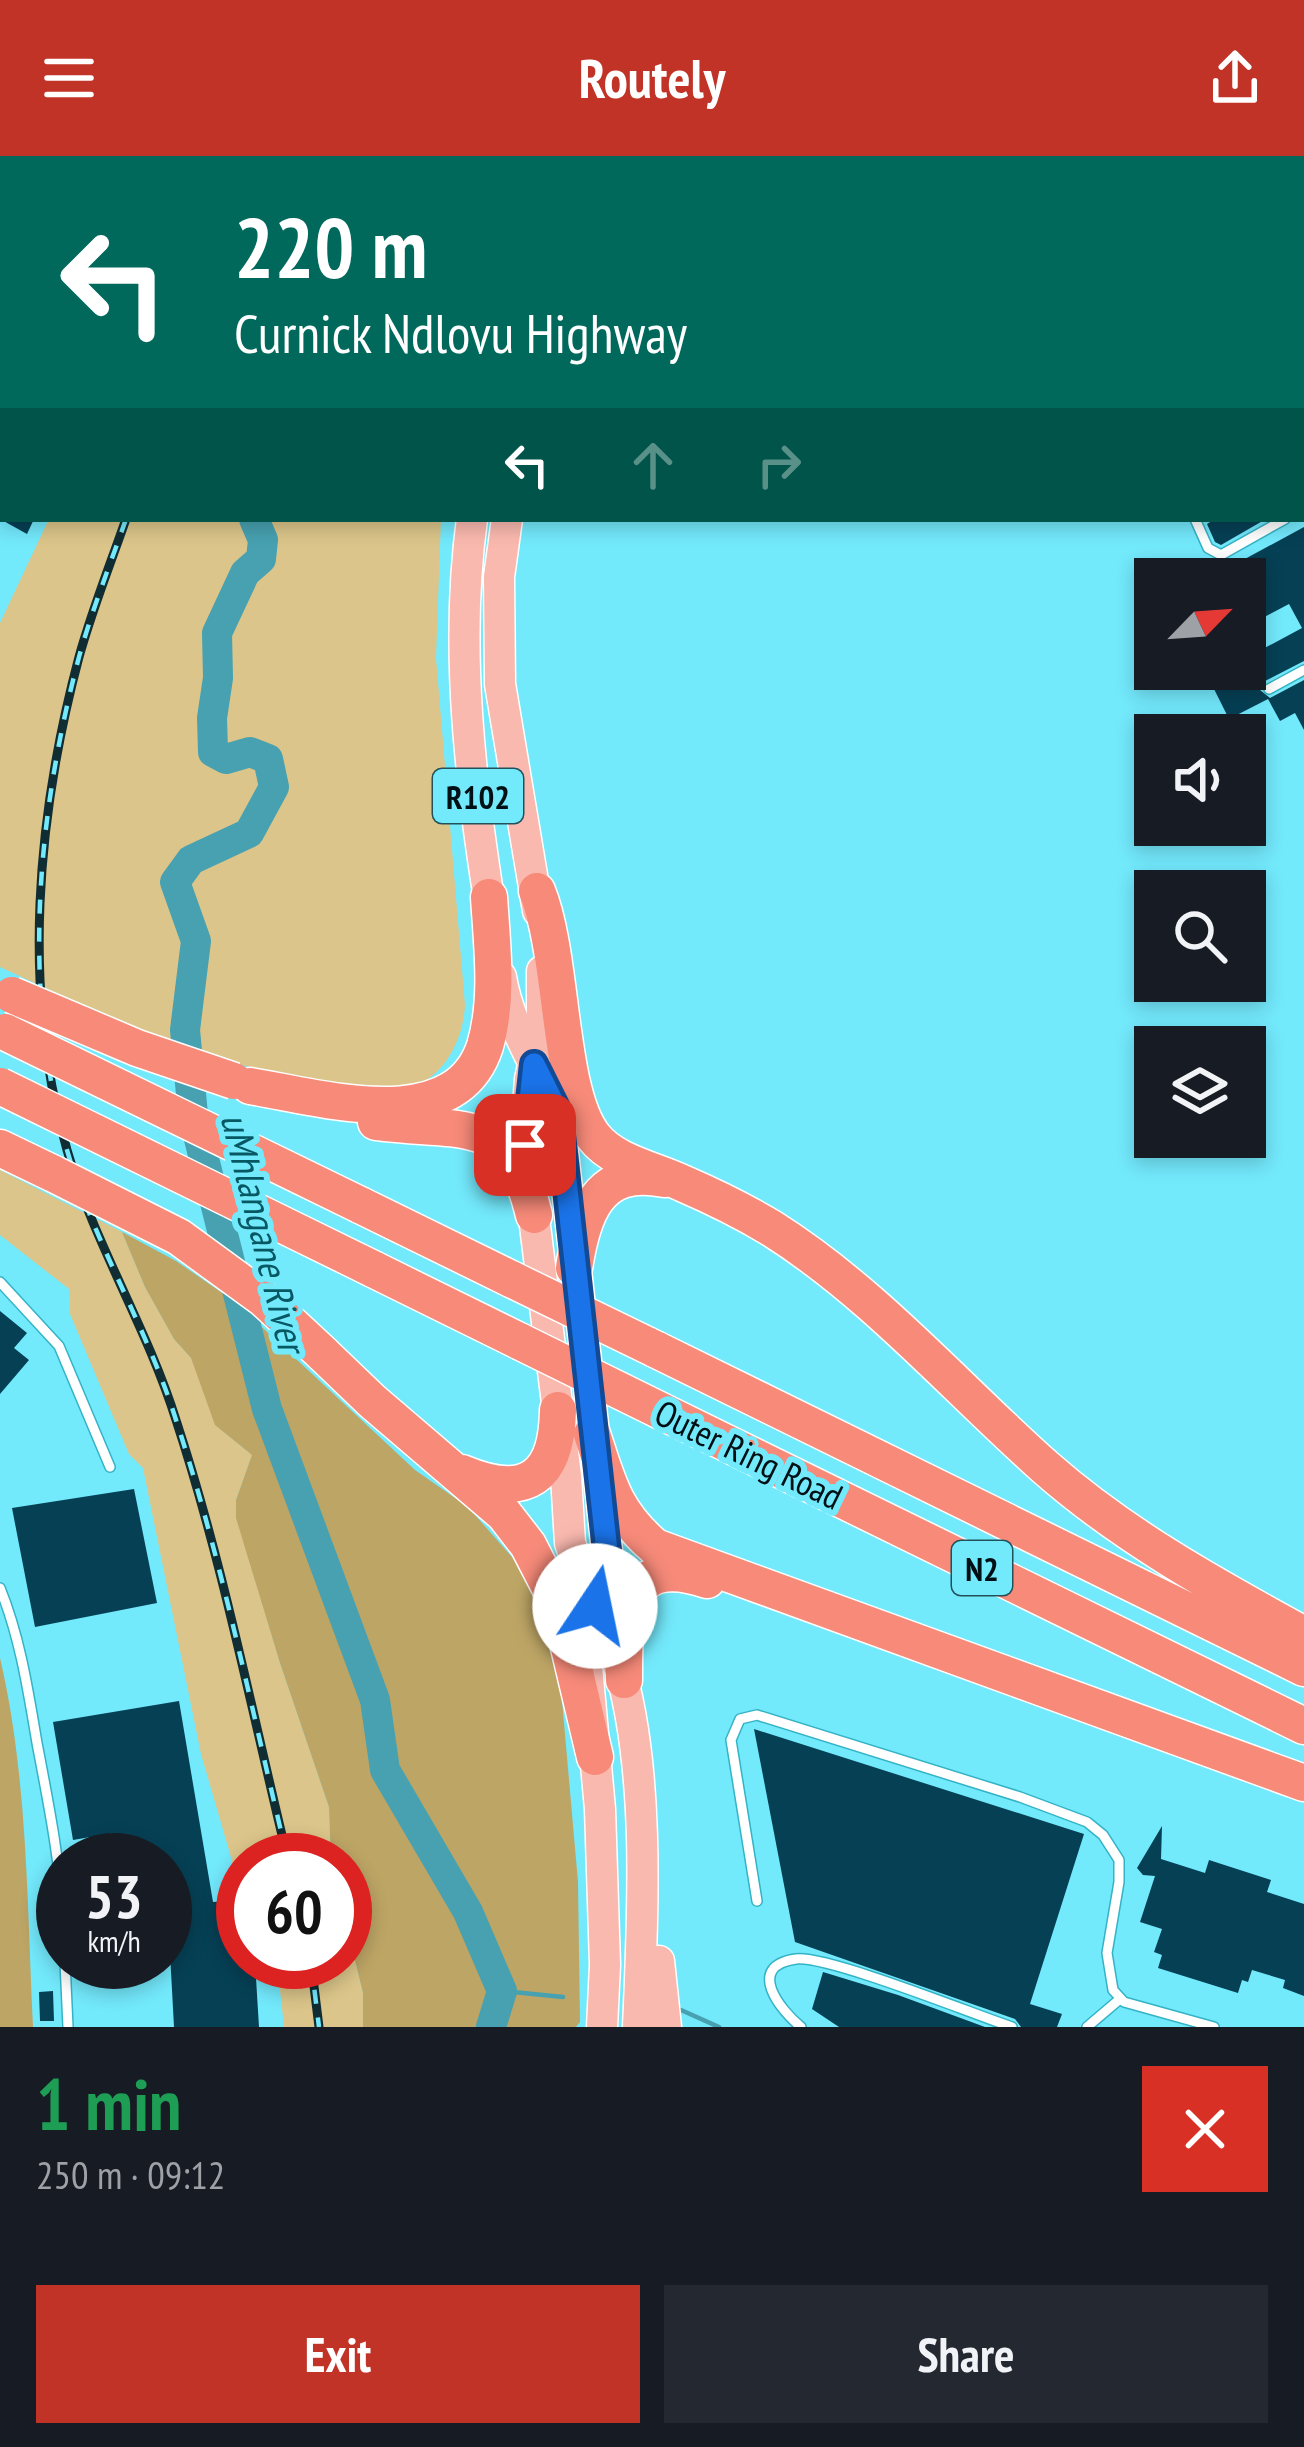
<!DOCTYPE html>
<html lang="en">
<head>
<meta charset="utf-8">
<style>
  body { margin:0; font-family:"PT Sans Narrow",sans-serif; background:#242831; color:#f1f3f6; height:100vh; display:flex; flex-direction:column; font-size:45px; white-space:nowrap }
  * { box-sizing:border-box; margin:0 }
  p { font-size:39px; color:#9ea1a6 }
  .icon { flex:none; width:66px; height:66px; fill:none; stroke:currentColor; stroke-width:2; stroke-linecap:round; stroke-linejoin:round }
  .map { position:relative; height:1871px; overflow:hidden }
  .details { display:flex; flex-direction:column; background:#171b24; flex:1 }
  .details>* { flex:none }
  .banner { position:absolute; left:0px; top:0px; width:1305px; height:366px; box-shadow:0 6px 18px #0003; background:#00695c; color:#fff; overflow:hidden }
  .needle { width:78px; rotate:65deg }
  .buttons { position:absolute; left:1134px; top:402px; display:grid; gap:24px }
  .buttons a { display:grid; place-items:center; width:132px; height:132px; border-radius:0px; background:#171b24; box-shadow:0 6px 18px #0003; font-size:60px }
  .speed { position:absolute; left:36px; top:1677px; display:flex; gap:24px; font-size:60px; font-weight:700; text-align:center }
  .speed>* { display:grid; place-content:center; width:156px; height:156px; border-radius:50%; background:#171b24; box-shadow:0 6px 18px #0003; line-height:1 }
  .speed small { font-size:30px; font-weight:400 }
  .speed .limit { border:18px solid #d22; background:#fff; color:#111 }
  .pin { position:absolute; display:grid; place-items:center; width:102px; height:102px; color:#fff; margin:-51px; border-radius:24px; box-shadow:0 6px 18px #0006 }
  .me { position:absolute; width:132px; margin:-66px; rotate:11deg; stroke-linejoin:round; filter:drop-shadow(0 0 9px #0008) }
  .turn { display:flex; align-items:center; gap:42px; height:252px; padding:0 36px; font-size:54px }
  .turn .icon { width:156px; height:156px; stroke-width:2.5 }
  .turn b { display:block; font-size:84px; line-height:102px }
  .lanes { display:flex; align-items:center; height:114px; padding:0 36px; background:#0003; justify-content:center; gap:60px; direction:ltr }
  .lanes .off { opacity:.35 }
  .round { display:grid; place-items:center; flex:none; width:126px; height:126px; border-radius:0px; background:#242831 }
  .overview { display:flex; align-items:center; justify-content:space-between; height:204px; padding:0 36px }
  h1 { font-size:72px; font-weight:700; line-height:90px; color:#1e9e55 }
  .action { display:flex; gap:24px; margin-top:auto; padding:24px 36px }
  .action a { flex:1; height:138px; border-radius:0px; background:#c03326; color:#fff; font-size:48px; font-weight:700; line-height:138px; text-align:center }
  .action a+a { background:#242831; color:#f1f3f6 }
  header { display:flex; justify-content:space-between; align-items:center; height:156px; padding:0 36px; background:#c03326; color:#fff; font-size:54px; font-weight:700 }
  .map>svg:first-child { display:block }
</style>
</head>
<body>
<header><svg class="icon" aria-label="menu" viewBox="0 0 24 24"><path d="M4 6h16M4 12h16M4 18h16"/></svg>Routely<svg class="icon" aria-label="share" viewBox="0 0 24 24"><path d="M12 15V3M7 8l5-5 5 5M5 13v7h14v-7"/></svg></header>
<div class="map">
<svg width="1304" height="1871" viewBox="0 0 1304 1871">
  <rect width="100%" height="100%" fill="#73e9fc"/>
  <path fill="#dbc58a" d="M156,0h398l-2,3z
    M49,363h392l-5,139 29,347c-2,40 -26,82 -70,86 -19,2 -44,-5 -64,-8 -119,-15 -223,-66 -331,-116v-344z
    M0,1014l122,62 23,55 29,52 17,19 34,75 27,22 -16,45 1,18 43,145 49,144 2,53h-88v17l-8,-6 -34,-117 -58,-286 -14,-14 -59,-140 -1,-25 -69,-54z
    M345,1763l18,74v34h-79l-7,-65h68z"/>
  <path fill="#bda565" d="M0,0h156v3h-153l-3,153z
    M122,1076l54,29 58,40 181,169 53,37 51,58 24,47 18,77 17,193 2,140 -4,5h-213v-34l-18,-74v-59h-14l-2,-53 -49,-144 -44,-145v-18l16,-45 -37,-30 -24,-67 -17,-19 -29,-52z
    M0,1502c28,120 27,247 33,369h-33z"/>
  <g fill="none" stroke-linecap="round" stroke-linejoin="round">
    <path stroke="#47a1b0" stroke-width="4.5" d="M502,1835l61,6
      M681,1854l38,17"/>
    <path stroke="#47a1b0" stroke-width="30" d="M340,3v-3
      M254,363l9,21 -2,19 -16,14 -28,60 1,45 -6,40 1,34 13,7 24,-7 18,7 6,28 -25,46 -58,27 -16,22 21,59 -11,89 8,85 74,294 108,291 10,70 83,142 34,79 -11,36"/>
  </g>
  <path fill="#064055" d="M0,363h34l-7,15z
    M1215,363h51l-45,26 -6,-3 -8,-18z
    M1304,371v134l-39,20 -5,9 10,8 34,-18v50l-9,-17 -15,8 -12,-22 -39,20 -25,-50h48l-6,-11 56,-30 -13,-24 -44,23v-48h-37z
    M0,1155l27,22 -13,15 15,12 -29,34z
    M134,1333l23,114 -122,24 -23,-119z
    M179,1545l34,201 30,-2v62h12l4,65h-85l-9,-167h-46l-5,-27 -41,7 -20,-118z
    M754,1573l330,105 -54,170 32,10 -5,13h-36l-6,-8 -220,-77z
    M1162,1670l-1,33 44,14 4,-13 62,20 -4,12 37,12v92l-21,-8 2,-8 -33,-10 -4,12 -6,-2 -4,13 -80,-25 4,-13 -8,-3 8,-23 -22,-7 15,-46 -12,-1 -6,-7z
    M823,1816l75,23 87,32h-146l-27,-18z
    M53,1835l1,30h-14l-1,-29z"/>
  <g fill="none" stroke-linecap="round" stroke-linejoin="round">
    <defs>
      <path id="lane" d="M569,3l1,-3
        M1302,351l2,2
        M1195,363l13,29 13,7 64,-36
        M1269,533l35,-19
        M0,1126l59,64 51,121
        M0,1432c20,49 28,102 37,155 11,58 23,117 26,176
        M757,1745l-26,-161 9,-21 17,-4 263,82 67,25 16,13 16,25v22l-12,71 6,37 11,12 90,25
        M65,1806l3,65
        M801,1871c-21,-17 -56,-61 -5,-68 31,-4 177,55 216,68
        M1087,1871l33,-28"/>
      <path id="primary" d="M606,3l3,-3
        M652,3l2,-3
        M472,363c-18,131 -1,269 20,399
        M507,363l-8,58 1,107 38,227
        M542,815v53l-12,55 -5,66 41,331 4,67 15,45 15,26
        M501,821c10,61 48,99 60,157l46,417 -20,116 13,142 5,156 -3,62
        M617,1503c34,108 26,255 21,368
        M659,1805l7,66"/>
      <path id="highway" d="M537,735c27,66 20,200 57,246 19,25 61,33 88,46 30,13 61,28 89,45 103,65 184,159 274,239 77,68 169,119 259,168
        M250,930c69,11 205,53 235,-40 14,-47 7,-101 4,-149
        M376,966c89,12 133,-11 158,93
        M0,992l54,26
        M360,1049l153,75
        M574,1112c8,-52 23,-103 90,-89
        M373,1113l148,73
        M655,1193l649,319
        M322,1197l50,48 132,113 24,31 31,60 36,152
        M661,1255l643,315
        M592,1278c16,49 22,78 63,113l649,236
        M462,1317c65,27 95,4 96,-63
        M624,1524c0,-60 -2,-129 83,-100"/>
    </defs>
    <use href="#lane" stroke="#34b3c5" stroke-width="12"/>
    <use href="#primary" stroke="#fff" stroke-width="33"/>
    <use href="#highway" stroke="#fff" stroke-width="39"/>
    <use href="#lane" stroke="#fff" stroke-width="9"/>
    <use href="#primary" stroke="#fab9af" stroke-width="30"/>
    <use href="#highway" stroke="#f78a79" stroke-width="36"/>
    <defs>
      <path id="rail" d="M258,3l1,-3
        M126,363c-16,46 -34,91 -47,138 -42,158 -58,334 -12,493 27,93 80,177 109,270 47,143 76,293 112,440
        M311,1806l8,65"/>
    </defs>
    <use href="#rail" stroke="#102d33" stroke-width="9"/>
    <use href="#rail" stroke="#73e9fc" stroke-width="4.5" stroke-dasharray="14" stroke-linecap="butt"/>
    <defs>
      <path id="highway-bridge" d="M12,839l125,53 97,33
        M5,876l355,173
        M0,930l373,183
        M54,1018l125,63 85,62 58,54
        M513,1124l142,69
        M521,1186l140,69"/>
    </defs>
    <use href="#highway-bridge" stroke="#fff" stroke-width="39" stroke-linecap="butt"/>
    <use href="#highway-bridge" stroke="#f78a79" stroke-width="36"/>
  </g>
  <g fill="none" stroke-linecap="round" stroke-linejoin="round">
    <defs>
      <path id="route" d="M525,989l9,-81 22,44 5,27 46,416 -12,55"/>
    </defs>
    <use href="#route" stroke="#114b97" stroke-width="30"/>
    <use href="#route" stroke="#1a73e8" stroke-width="21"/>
  </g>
  <g text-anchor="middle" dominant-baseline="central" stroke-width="12" stroke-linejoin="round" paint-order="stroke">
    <g fill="#73e9fc" stroke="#22515a" stroke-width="3">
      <rect x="433" y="613" width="90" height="54" rx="9"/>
      <rect x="952" y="1385" width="60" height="54" rx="9"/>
    </g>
    <g font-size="33" font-weight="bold" fill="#001014">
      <text x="478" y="640">R102</text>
      <text x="982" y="1412">N2</text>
    </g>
    <g font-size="36" fill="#001014" stroke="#73e9fc">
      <text transform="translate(749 1298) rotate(26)">Outer Ring Road</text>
    </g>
    <g font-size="39" font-style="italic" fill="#075863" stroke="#73e9fc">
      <text transform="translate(264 1076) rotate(76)">uMhlangane River</text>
    </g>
  </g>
</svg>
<div class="buttons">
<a><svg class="needle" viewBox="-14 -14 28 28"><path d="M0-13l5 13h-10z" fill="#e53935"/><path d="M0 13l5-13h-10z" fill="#9ea1a6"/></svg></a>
<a><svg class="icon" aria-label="sound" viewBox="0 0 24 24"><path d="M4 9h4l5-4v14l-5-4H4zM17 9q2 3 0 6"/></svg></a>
<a><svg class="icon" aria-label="search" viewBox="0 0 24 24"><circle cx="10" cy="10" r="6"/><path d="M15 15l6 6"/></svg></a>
<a><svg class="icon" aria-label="layers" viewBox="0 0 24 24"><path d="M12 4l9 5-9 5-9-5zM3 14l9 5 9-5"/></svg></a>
</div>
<div class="speed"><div>53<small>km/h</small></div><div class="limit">60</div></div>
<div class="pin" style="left:525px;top:989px;background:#d93025"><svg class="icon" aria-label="arrive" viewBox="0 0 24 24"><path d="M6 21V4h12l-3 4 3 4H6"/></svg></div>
<svg class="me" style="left:595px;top:1450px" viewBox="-20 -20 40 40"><circle r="19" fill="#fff"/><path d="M0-13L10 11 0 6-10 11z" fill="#1a73e8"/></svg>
<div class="banner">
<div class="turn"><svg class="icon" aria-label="left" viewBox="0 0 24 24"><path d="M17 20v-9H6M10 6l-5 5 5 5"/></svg><div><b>220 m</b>Curnick Ndlovu Highway</div></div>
<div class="lanes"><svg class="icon" aria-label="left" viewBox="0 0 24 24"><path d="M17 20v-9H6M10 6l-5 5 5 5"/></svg><svg class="icon off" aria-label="ahead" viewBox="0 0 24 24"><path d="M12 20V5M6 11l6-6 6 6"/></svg><svg class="icon off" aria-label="right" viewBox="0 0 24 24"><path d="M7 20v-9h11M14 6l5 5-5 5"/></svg></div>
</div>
</div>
<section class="details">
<div class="overview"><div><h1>1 min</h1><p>250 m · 09:12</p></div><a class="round" style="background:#d93025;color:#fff"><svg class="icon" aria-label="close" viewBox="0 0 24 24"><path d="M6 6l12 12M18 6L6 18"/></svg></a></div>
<div class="action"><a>Exit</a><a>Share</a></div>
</section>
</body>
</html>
